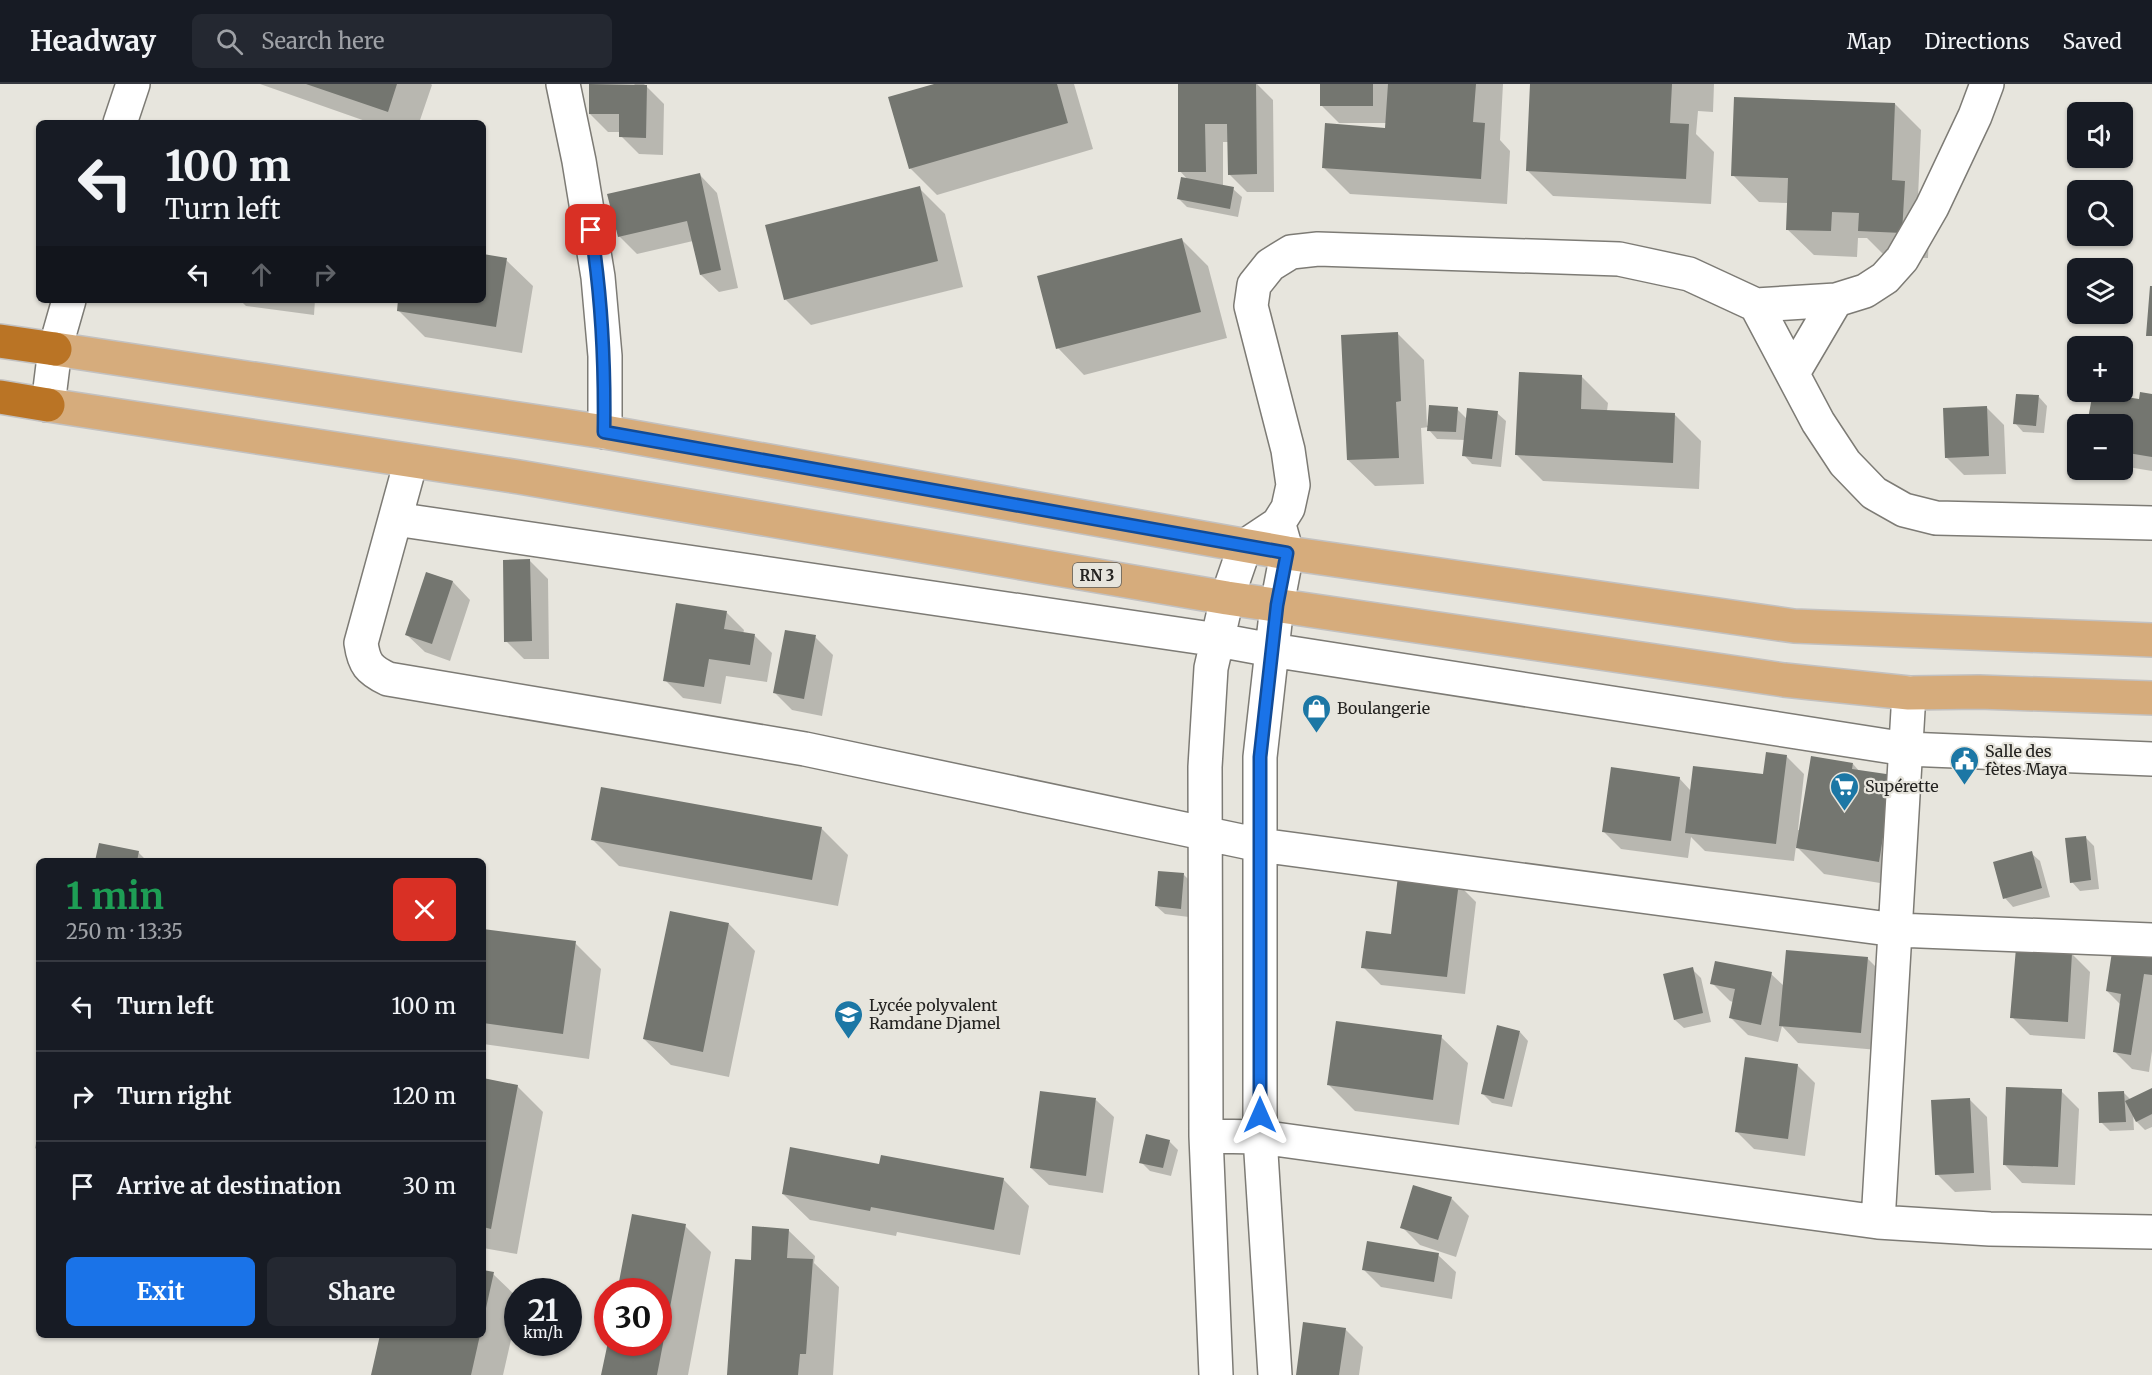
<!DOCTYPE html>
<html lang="en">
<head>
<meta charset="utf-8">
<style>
  body { margin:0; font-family:Merriweather,serif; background:#242831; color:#f1f3f6; height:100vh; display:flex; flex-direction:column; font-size:22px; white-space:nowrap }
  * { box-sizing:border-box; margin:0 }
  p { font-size:20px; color:#9ea1a6 }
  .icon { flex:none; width:33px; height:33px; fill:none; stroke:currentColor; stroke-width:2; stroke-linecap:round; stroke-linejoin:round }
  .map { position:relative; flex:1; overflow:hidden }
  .drawer { position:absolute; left:36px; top:774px; width:450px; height:480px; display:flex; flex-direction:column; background:#171b24; border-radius:9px; box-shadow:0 2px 4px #0004 }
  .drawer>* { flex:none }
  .guide { position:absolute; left:36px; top:36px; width:450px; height:183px; border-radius:9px; box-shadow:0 2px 4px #0004; background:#171b24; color:#f1f3f6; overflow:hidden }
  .fabs { position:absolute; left:2067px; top:18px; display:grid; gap:12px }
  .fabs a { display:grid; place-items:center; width:66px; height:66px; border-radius:9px; background:#171b24; box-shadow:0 2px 4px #0004; font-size:30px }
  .speed { position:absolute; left:504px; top:1194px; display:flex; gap:12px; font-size:30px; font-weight:700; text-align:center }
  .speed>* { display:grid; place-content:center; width:78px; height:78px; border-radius:50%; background:#171b24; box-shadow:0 2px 4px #0004; line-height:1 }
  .speed small { font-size:15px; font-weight:400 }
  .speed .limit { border:9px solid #d22; background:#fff; color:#111 }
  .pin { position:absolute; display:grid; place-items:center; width:51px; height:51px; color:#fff; margin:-26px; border-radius:12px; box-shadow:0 3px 9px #0006 }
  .me { position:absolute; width:66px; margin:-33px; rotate:0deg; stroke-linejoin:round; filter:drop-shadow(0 0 4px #0008) }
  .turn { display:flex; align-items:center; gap:21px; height:126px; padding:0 30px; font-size:27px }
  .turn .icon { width:78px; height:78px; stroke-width:2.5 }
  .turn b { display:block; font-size:42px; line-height:51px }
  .lanes { display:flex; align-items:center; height:57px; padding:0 30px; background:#0003; justify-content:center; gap:30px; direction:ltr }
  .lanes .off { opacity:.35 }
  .round { display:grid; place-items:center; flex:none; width:63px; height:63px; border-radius:9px; background:#242831 }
  .overview { display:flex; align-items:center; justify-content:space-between; height:102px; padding:0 30px }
  h1 { font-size:36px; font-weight:700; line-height:45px; color:#1e9e55 }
  .action { display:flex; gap:12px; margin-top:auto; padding:12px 30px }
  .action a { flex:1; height:69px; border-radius:9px; background:#1a73e8; color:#fff; font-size:24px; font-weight:700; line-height:69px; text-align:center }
  .action a+a { background:#242831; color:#f1f3f6 }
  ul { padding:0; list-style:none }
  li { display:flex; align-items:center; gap:18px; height:90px; padding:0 30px; border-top:2px solid #363941 }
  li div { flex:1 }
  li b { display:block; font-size:22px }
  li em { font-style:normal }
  header { display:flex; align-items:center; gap:36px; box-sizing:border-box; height:84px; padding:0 30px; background:#171b24; border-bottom:2px solid #363941 }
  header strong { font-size:28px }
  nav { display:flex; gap:33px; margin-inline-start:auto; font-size:21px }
  .search { width:420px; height:54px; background:#242831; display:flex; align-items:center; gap:15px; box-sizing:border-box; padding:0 21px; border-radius:9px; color:#9ea1a6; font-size:22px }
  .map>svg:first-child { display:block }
</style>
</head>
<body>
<header>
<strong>Headway</strong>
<div class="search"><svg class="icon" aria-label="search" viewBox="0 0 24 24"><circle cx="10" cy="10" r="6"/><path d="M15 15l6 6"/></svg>Search here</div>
<nav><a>Map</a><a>Directions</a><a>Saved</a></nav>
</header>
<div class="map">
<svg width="2152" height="1291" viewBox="0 0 2152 1291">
  <rect width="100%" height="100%" fill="#e7e5dd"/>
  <path fill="#0003" d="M260,0h171l1,1 -13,38h-48z
    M634,0h10l20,20 -1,51 -24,-1 -18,-18v-4h-13l-18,-18 46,-28z
    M940,0h134l19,65 -156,46 -27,-27z
    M1179,0h78l16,16 1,92h-27l-18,-18v-32h-6v45l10,2 9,8 -4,20 -51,-10 -9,-9 10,-18 -8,-9z
    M1322,0h181l-3,56 10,11 -3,53 -157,-10 -27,-27 63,-38 1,-6h-48l-17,-17z
    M1532,0h182l-1,28 -15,-1 -2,23 18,18 -3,52 -158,-8 -26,-26z
    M1895,20l26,26 -3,67 12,12 -2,49 -42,-1 -19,-19h-9l-1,19 -43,-2 -27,-26 1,-26 -29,-1 -26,-27z
    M700,91l17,18 21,95 -19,4 -18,-17 -8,-34 -56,13 -18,-18z
    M919,104l26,26 18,73 -152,38 -26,-26z
    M1182,156l26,26 19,72 -143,37 -26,-27z
    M483,172l23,4 27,26 -11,67 -97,-16 -27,-27 2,-10h83z
    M240,216h75l-1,15 -68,-9z
    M1397,249l27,27 3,66 30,-17 10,10 30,-6 9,8 -5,46 -29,-3 -8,-9 1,-15 -28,-1 -8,-9v-3l-8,1 3,56 -49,2 -27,-26z
    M1581,292l27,27 -1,8 68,4 26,26 -2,48 -156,-8 -27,-27z
    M2094,308l46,8 12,-4v75l-30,-5v-42h-34z
    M2039,313l8,9 -3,27 -21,-1 -8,-9z
    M1986,323l18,18 2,49 -42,1 -18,-18z
    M530,477l18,18 1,80h-25l-18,-18z
    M427,490l26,8 17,18 -20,61 -25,-9 -18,-17z
    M726,528l18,18 -1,4 12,2 17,17 -5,29 -41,-6 -5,28 -38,-6 -18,-18z
    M815,553l18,18 -11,61 -30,-6 -17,-17z
    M1786,672l18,18 -6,56h2l53,-66 7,8 33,5 12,110 -81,-13 -28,-28 -2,15 -89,-10 -14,-14 -3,21 -67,-9 -18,-18 76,-53 12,13 73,-15z
    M821,744l27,27 -10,51 -219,-40 -27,-27z
    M2085,753l9,9 5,43 -19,2 -8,-9z
    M138,768l9,9h-51z
    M2031,769l9,8 10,36 -37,10 -8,-9z
    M1184,791l8,8 -3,34 -24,-3 -9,-8z
    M1458,800l18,18 -11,92 -84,-9 -18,-18 30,-31z
    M729,840l26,27 -26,126 -58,-12 -27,-26z
    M483,846l92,13 26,26 -12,90 -106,-15z
    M2072,870l18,18 -5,67 -55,-4 -18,-18z
    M1867,874l18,18 -7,74 -80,-7 -16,-17 -4,16 -30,-7 -18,-18 3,-15 -3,-1 -18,-18 59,-9 13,12z
    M2152,876v91l-3,21 -17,-3 -18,-18 7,-46 -14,-14z
    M1692,885l9,9 10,44 -27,6 -9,-8z
    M1520,948l8,9 -16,66 -20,-4 -9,-9z
    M1441,953l27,26 -9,62 -104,-14 -26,-26z
    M1797,981l18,18 -10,73 -51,-7 -18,-18z
    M483,996l34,6 26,26 -26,142 -34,-6z
    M2152,1006v37l-7,3 -8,-8 -4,-9 1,17 -24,1 -9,-9 22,-30 8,8z
    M2061,1007l18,18 -4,76 -53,-2 -17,-18z
    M1969,1015l18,18 4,73 -36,2 -18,-18z
    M1096,1016l18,17 -11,76 -54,-8 -18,-17z
    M39,1047v20l-4,-3z
    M1169,1057l9,9 -7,26 -21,-5 -9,-9z
    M881,1082l122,13 26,27 -9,49 -123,-23 -1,4 -86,-16 -27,-26z
    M1451,1114l18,18 -13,41 -36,-12 -18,-18z
    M685,1142l26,26 -23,123h-85l55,-33z
    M788,1146l27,26 -1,7 25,24 -6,88h-104l23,-113z
    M1438,1171l18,17 -4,27 -71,-12 -17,-17z
    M483,1187l10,3 25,24v11l-15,66h-130l9,-40h101z
    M1345,1245l18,18 -4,28h-62z"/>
  <path fill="#747670" d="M306,0h91l-9,28z
    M589,0l58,1 -1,53 -27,-1v-23h-30z
    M934,0h123l11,39 -159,46 -21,-72z
    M1178,0h78l1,90 -29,1 -1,-51h-22l1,48h-28z
    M1320,0h53v22h-53z
    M1388,0h88l-3,38 12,1 -4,56 -159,-11 3,-45 60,5z
    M1530,0h142l-2,39 19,1 -3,55 -160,-8z
    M1734,13l161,6 -3,77 13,1 -3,52 -44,-2 1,-18 -27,-1 -1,19 -45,-1 2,-52 -57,-2z
    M700,89l21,97 -21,5 -13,-54 -69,16 -11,-43z
    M1181,93l53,10 -4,22 -53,-10z
    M920,102l18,75 -154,39 -19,-75z
    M1182,154l19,74 -145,37 -19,-73z
    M483,170l24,4 -11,69 -99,-16 1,-11h85z
    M2150,202h2v50h-6z
    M1398,248l3,69 -5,1 3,56 -52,2 -6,-125z
    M1519,288l63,3 -1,34 94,4 -2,50 -158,-8z
    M2093,308l46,7 1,-7 12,2v63l-30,-5v-28h-35z
    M2016,310l23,1 -3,31 -23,-2z
    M1429,321l29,2 -2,25 -29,-1z
    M1987,322l2,50 -44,2 -2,-50z
    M1467,324l31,3 -6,48 -30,-3z
    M530,475l2,82 -28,1 -1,-82z
    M426,488l27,9 -21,63 -27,-9z
    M676,519l51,8 -3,18 31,5 -5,31 -41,-6 -5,28 -41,-6z
    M785,546l31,5 -12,64 -31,-6z
    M1766,668l21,3 -11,89 -91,-11 8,-67 70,8z
    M1811,672l42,7 -1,6 41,6 -14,87 -83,-14z
    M1611,683l69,10 -9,64 -69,-9z
    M601,703l221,40 -10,53 -221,-40z
    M2086,752l5,44 -21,3 -5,-45z
    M99,759l40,8 -2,10h-42z
    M2032,767l10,37 -39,11 -10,-37z
    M1158,787l26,2 -3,36 -26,-3z
    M1398,792l61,6 -12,95 -86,-9 5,-37 25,3z
    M670,827l59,12 -26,129 -60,-13z
    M483,845l93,12 -13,93 -80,-11z
    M2016,864l56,5 -4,69 -58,-4z
    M1786,866l82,7 -7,76 -82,-7z
    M2112,868l40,6v17l-8,-1 -13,81 -18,-3 8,-58 -15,-3z
    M1715,877l57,11 -11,53 -32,-7 6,-29 -25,-5z
    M1693,883l10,46 -29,7 -11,-46z
    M1336,937l106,14 -9,65 -106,-15z
    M1497,941l23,6 -16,68 -23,-5z
    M1745,973l53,7 -10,75 -53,-7z
    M483,994l35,7 -27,144 -8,-2z
    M2006,1003l56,2 -4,78 -55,-2z
    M2152,1004v26l-16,8 -11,-21z
    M1040,1007l56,7 -10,78 -56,-8z
    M2124,1007l2,31 -27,1 -1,-31z
    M1970,1014l4,75 -39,2 -4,-75z
    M1146,1050l24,6 -7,28 -24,-5z
    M790,1063l89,17 2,-9 123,23 -10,52 -123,-23 -1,4 -88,-17z
    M1413,1101l39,12 -14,43 -38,-12z
    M632,1130l54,10 -29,151h-56l7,-33h50v-50h-41z
    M752,1142l37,3 -2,29 26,1 -7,95h-6l-2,21h-71l8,-116 16,1z
    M1367,1157l72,12 -5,29 -72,-12z
    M483,1186l11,2 -10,45h-1z
    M1303,1238l43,6 -7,47h-43z
    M380,1251h100l-9,40h-100z"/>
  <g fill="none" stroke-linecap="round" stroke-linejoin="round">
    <defs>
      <path id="minor" d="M563,0l16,77 19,116 7,79v76
        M120,39l13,-39
        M1756,221l62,117 27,41 29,30 30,17 32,8 216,5
        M1793,289l43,-73
        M48,321l7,-56 14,-49
        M411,377l-50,182c3,21 8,27 27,36l417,70 455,96 636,85 256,10
        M395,435l823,121 54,10 634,99 246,10
        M1206,1052l54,1 618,85 112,7 162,3
        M1878,1138l31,-529
        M1216,1291l-10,-239 -1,-369 6,-99 16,-70 18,-52 33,-22 10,-16 5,-23 -5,-35 -37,-144 3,-21 16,-20 21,-13 27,-3 301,10 70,15 67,31 80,-5 29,-9 20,-13 17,-19 30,-52 43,-91 12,-32
        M1275,1291l-15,-238v-380l17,-152 10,-52 -8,-28"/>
      <path id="major" d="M55,265l550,83 682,121 507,73 358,14
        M48,321l471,72 708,121 557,82 125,13 70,-1 173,6"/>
      <path id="highway" d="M0,257l55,8
        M0,313l48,8"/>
    </defs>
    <use href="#minor" stroke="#7d7b75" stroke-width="36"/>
    <use href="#major" stroke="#c2c1c1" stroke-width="36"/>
    <use href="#highway" stroke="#c2c1c1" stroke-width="36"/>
    <use href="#minor" stroke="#fff" stroke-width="33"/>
    <use href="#major" stroke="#d6ac7c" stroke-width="33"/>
    <use href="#highway" stroke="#ba7425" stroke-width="33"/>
  </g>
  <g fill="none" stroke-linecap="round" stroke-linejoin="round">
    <defs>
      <path id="route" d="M591,146c11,68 14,134 13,202l683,121 -10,52 -17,152v358"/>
    </defs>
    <use href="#route" stroke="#114b97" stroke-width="15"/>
    <use href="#route" stroke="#1a73e8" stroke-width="10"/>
  </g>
  <defs>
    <symbol id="shop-pin" viewBox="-11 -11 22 30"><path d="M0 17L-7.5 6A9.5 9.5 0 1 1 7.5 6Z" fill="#1c77a5" stroke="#e7e5dd"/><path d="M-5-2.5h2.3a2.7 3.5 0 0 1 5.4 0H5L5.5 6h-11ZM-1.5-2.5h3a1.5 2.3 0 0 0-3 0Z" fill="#fff"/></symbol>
    <symbol id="civic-pin" viewBox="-11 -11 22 30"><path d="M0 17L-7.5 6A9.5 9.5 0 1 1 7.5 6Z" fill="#1c77a5" stroke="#e7e5dd"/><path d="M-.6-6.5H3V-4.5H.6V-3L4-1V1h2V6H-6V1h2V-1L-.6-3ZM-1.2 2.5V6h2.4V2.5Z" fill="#fff"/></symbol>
    <symbol id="supermarket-pin" viewBox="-11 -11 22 30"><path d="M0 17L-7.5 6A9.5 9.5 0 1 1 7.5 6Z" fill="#1c77a5" stroke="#e7e5dd"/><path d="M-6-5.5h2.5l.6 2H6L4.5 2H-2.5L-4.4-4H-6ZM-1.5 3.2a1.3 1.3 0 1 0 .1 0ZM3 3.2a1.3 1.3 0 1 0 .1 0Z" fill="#fff"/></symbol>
    <symbol id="school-pin" viewBox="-11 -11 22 30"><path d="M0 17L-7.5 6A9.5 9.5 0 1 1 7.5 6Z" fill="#1c77a5" stroke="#e7e5dd"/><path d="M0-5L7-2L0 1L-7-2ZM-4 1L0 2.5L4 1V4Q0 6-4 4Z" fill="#fff"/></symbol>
  </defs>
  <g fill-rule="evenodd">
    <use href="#shop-pin" x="1300" y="608" width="33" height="45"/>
    <use href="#civic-pin" x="1948" y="660" width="33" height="45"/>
    <use href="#supermarket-pin" x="1828" y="686" width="33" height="45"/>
    <use href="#school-pin" x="832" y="914" width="33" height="45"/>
  </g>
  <g text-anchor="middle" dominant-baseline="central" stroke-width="4.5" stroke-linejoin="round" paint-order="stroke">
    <rect fill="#e7e5dd" stroke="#5e5d59" stroke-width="1.5" x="1073" y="479" width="48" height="24" rx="4.5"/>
    <g font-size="15" font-weight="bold" fill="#242321">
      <text x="1097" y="491">RN 3</text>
    </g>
    <g font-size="16" fill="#242321" stroke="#e7e5dd" text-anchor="start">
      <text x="1337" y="624">Boulangerie</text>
      <text x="1985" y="667">Salle des<tspan x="1985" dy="18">fètes Maya</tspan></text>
      <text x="1865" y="702">Supérette</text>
      <text x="869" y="921">Lycée polyvalent<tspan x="869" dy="18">Ramdane Djamel</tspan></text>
    </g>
  </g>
</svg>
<div class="fabs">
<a><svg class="icon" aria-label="sound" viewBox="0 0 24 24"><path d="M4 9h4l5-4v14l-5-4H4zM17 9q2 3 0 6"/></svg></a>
<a><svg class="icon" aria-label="search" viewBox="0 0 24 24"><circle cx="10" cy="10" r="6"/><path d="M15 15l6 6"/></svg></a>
<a><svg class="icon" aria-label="layers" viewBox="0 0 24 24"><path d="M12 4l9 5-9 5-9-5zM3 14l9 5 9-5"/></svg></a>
<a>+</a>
<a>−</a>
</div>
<div class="speed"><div>21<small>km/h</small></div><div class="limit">30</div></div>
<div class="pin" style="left:591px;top:146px;background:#d93025"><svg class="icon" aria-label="arrive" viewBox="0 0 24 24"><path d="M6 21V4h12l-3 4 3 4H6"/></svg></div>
<svg class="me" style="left:1260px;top:1031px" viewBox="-20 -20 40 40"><path d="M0-17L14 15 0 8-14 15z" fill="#1a73e8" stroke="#fff" stroke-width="4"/></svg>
<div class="guide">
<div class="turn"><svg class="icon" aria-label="left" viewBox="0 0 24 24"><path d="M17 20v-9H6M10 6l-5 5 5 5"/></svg><div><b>100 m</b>Turn left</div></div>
<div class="lanes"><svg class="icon" aria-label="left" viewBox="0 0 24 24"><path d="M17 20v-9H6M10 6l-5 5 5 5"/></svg><svg class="icon off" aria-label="ahead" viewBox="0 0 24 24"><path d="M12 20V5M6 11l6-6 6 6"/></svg><svg class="icon off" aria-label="right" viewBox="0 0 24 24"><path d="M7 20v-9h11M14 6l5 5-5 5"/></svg></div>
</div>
<section class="drawer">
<div class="overview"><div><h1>1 min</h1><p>250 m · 13:35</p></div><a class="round" style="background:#d93025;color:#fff"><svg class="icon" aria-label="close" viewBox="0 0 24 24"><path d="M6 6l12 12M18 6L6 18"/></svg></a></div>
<ul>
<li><svg class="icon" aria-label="left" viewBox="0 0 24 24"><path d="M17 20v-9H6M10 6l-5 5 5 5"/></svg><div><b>Turn left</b></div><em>100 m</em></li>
<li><svg class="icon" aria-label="right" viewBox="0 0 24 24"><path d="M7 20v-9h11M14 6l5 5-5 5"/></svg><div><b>Turn right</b></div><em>120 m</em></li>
<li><svg class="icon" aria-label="arrive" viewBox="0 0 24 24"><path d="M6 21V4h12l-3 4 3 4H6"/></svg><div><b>Arrive at destination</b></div><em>30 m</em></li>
</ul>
<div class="action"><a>Exit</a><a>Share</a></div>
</section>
</div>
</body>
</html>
